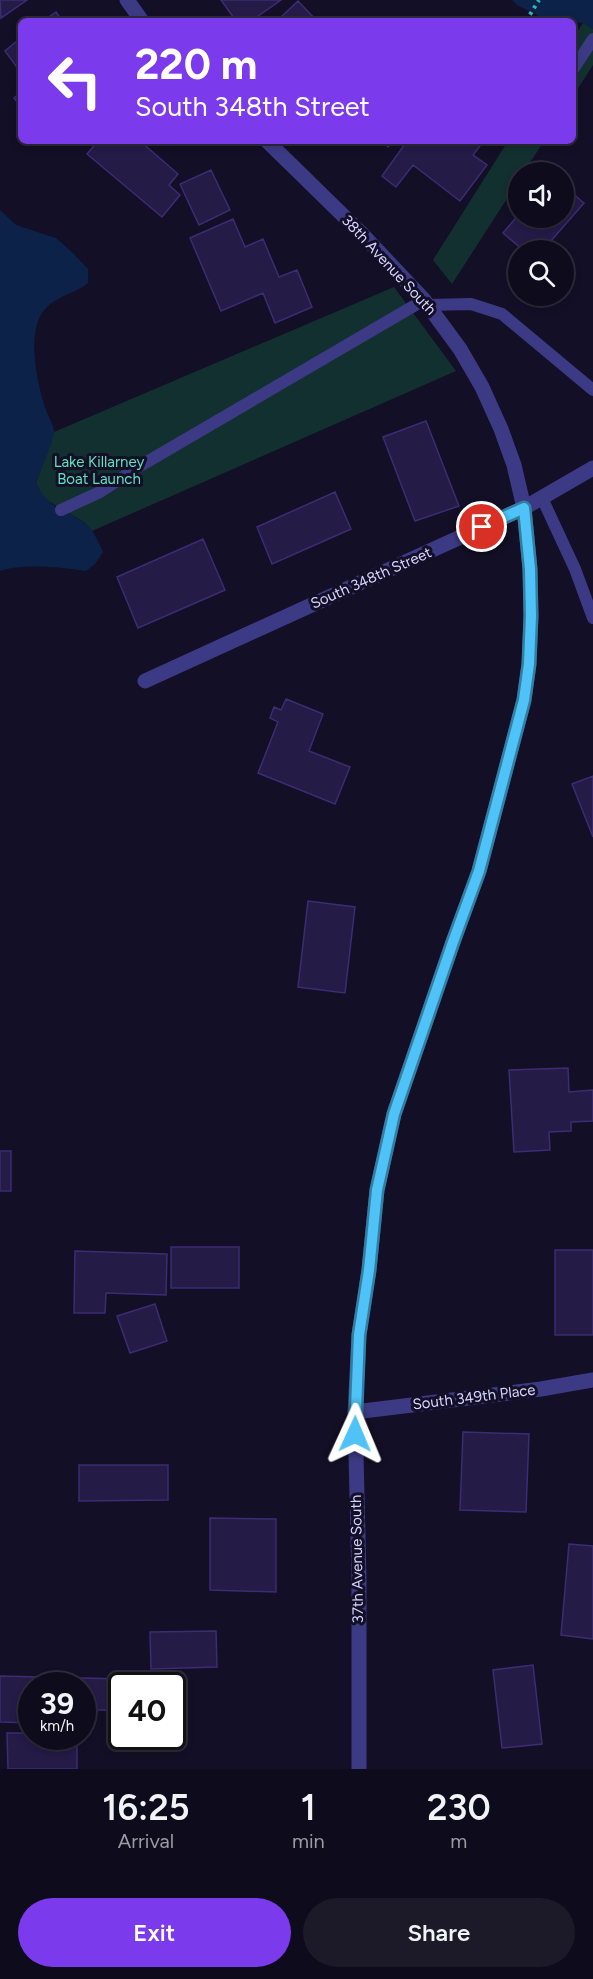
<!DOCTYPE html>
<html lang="en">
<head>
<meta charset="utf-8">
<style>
  body { margin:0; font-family:Figtree,sans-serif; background:#1c1929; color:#f1f3f6; height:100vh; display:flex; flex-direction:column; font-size:22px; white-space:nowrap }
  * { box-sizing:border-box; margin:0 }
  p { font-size:20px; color:#9b9ba3 }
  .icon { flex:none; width:33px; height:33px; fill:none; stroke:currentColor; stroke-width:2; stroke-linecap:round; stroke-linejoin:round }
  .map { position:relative; height:1769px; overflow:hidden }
  .drawer { display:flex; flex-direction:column; background:#0e0b1c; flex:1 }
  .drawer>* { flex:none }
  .top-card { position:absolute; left:18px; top:18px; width:558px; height:126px; border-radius:9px; box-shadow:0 3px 9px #0003,0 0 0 2px #2e2b3b; background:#7c3aed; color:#fff; overflow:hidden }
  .fabs { position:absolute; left:508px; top:162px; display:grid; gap:12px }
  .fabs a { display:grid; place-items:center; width:66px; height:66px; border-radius:50%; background:#0e0b1c; box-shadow:0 3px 9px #0003,0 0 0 2px #2e2b3b; font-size:30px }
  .speed { position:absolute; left:18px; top:1672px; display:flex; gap:12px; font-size:30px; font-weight:700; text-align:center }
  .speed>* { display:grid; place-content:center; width:78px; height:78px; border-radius:50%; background:#0e0b1c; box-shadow:0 3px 9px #0003,0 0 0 2px #2e2b3b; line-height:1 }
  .speed small { font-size:15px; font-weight:400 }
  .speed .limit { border:3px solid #111; border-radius:9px; background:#fff; color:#111 }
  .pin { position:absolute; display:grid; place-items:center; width:51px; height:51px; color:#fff; margin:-26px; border:3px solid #fff; border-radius:50%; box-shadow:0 2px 6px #0007 }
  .me { position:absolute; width:66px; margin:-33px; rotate:1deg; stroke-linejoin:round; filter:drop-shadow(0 0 4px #0008) }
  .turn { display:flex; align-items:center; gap:21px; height:126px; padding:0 18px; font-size:27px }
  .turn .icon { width:78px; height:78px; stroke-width:2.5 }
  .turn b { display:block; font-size:42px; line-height:51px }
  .eta { display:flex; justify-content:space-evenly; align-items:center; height:102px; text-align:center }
  .eta b { font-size:36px; font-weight:600; line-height:42px }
  .primary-button { display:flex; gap:12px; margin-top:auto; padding:12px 18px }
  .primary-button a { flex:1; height:69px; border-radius:36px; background:#7c3aed; color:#fff; font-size:24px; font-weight:600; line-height:69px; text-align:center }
  .primary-button a+a { background:#1c1929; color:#f1f3f6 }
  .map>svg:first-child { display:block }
</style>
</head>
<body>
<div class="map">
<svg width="593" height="1769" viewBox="0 0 593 1769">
  <rect width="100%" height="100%" fill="#130f26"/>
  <path fill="#12302f" d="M583,23l10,6v36l-20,31v-58z
    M508,141h36l-20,31h-5v8l-67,104 -19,-24z
    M394,287l62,84 -364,160 -8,-9 -41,-24 -7,-15 18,-51z"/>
  <path fill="#0c2248" d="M512,0h81v29l-10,-6 -10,-1v-1h-25l-31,-16z
    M0,210l16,15 40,13 17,15 15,16v14c-12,10 -28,12 -40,23 -23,20 -12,72 -4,98 2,9 8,17 10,26 1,8 -14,43 -18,53 13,27 24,23 46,38 11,7 16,20 21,31l-8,12 -9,7c-22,-4 -65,-8 -86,0z"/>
  <path fill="#241b47" stroke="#3b2d73" stroke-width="1.5" d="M0,0h27l-26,18z
    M221,0h60l-30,21h-15z
    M298,1l19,20h-40z
    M56,12l6,9h-19z
    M21,38v35l-16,-22z
    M21,92v15l-7,-9z
    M98,141h42l38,33 -9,11 11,10 -18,22 -75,-63z
    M381,141h12l-5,6z
    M407,141h74l2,1 -10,13 14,10 -27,36 -47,-36 -17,22 -14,-11z
    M211,170l19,40 -31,15 -19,-41z
    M564,186l20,17 -41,47h-20l-20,-17 16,-19v4h45z
    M233,219l12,28 18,-8 16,38 18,-7 15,37 -37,16 -12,-30 -42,18 -31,-73z
    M426,421l33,85 -44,15 -32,-84z
    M335,492l16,37 -79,35 -15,-37z
    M203,539l22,51 -87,38 -21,-51z
    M286,699l37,15 -14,37 41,16 -15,37 -77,-31 20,-51 -8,-4 4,-11 7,3z
    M593,776v61l-21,-53z
    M308,901l47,6 -10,86 -47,-6z
    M568,1068l1,24 24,-2v31l-22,1v9l-22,1 1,18 -36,2 -5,-82z
    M0,1151h11v40h-11z
    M171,1247h68v41h-68z
    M555,1250h38v85h-38z
    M75,1251l92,3 -1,41 -60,-2 -1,20h-31z
    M155,1304l12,37 -37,12 -13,-37z
    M463,1432l66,2 -3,78 -66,-2z
    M79,1465h89v35l-89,1z
    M210,1518l66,1v73l-66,-2z
    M569,1544l24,2v93l-32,-4z
    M216,1631l1,36 -66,2 -1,-37z
    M533,1665l9,79 -40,4 -9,-78z
    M0,1676l124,3v7h-2v25l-40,-2v-23h-50v37l-32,-1z
    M7,1733h25v4h45v32h-69z"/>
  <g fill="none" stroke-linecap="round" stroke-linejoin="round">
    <path stroke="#2fb8b0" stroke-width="4" stroke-dasharray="3 4.5" stroke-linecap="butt" d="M526,21l13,-21"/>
    <path stroke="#3d3a85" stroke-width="12" d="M574,68l19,-29
      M428,305l43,-1 31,10 91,76
      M542,498l33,71 18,49
      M61,510l39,-18 40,-26 284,-166"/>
    <path stroke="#3d3a85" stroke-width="15" d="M145,681l379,-173 69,-40
      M355,1412l186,-23 52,-9"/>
    <path stroke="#3d3a85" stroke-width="15" d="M127,0l15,21
      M267,141l93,91 64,68 36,49 22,38 19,42 13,36 10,43 6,61 1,47 -2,48 -5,36 -45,171 -26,71 -59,172 -17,76 -8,80 -10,65 -4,77 4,167v190"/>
  </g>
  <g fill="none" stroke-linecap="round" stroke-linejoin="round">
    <defs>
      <path id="route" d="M355,1434l4,-99 10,-65 8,-80 17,-76 59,-172 26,-71 45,-171 5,-36 2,-48 -1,-47 -6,-61 -42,19"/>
    </defs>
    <use href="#route" stroke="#337fa1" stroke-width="15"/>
    <use href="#route" stroke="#4fc3f7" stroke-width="10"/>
  </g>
  <g text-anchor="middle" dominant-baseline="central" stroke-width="6" stroke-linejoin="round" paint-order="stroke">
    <g font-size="15" fill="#d9d4ff" stroke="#130f26">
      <text transform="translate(389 265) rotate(47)">38th Avenue South</text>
      <text transform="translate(371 578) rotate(-24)">South 348th Street</text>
      <text transform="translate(474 1397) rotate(-7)">South 349th Place</text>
      <text transform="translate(357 1559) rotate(-91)">37th Avenue South</text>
    </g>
    <g font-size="15" fill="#5fe0c0" stroke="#130f26">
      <text x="99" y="462">Lake Killarney<tspan x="99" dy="17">Boat Launch</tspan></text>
    </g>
  </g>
</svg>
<div class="fabs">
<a><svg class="icon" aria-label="sound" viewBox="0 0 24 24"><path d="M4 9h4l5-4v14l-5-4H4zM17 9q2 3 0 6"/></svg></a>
<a><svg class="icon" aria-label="search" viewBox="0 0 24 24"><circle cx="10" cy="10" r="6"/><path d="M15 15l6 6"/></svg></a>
</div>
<div class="speed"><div>39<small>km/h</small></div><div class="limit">40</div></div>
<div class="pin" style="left:482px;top:527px;background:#d93025"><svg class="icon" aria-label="arrive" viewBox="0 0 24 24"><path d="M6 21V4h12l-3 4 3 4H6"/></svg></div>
<svg class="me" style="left:355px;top:1434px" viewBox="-20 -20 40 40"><path d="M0-17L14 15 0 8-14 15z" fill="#4fc3f7" stroke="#fff" stroke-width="4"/></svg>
<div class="top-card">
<div class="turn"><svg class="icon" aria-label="left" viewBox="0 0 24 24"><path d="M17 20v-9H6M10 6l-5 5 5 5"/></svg><div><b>220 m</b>South 348th Street</div></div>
</div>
</div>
<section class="drawer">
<div class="eta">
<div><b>16:25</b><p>Arrival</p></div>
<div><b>1</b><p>min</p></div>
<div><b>230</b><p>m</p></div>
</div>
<div class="primary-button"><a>Exit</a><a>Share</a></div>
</section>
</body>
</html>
